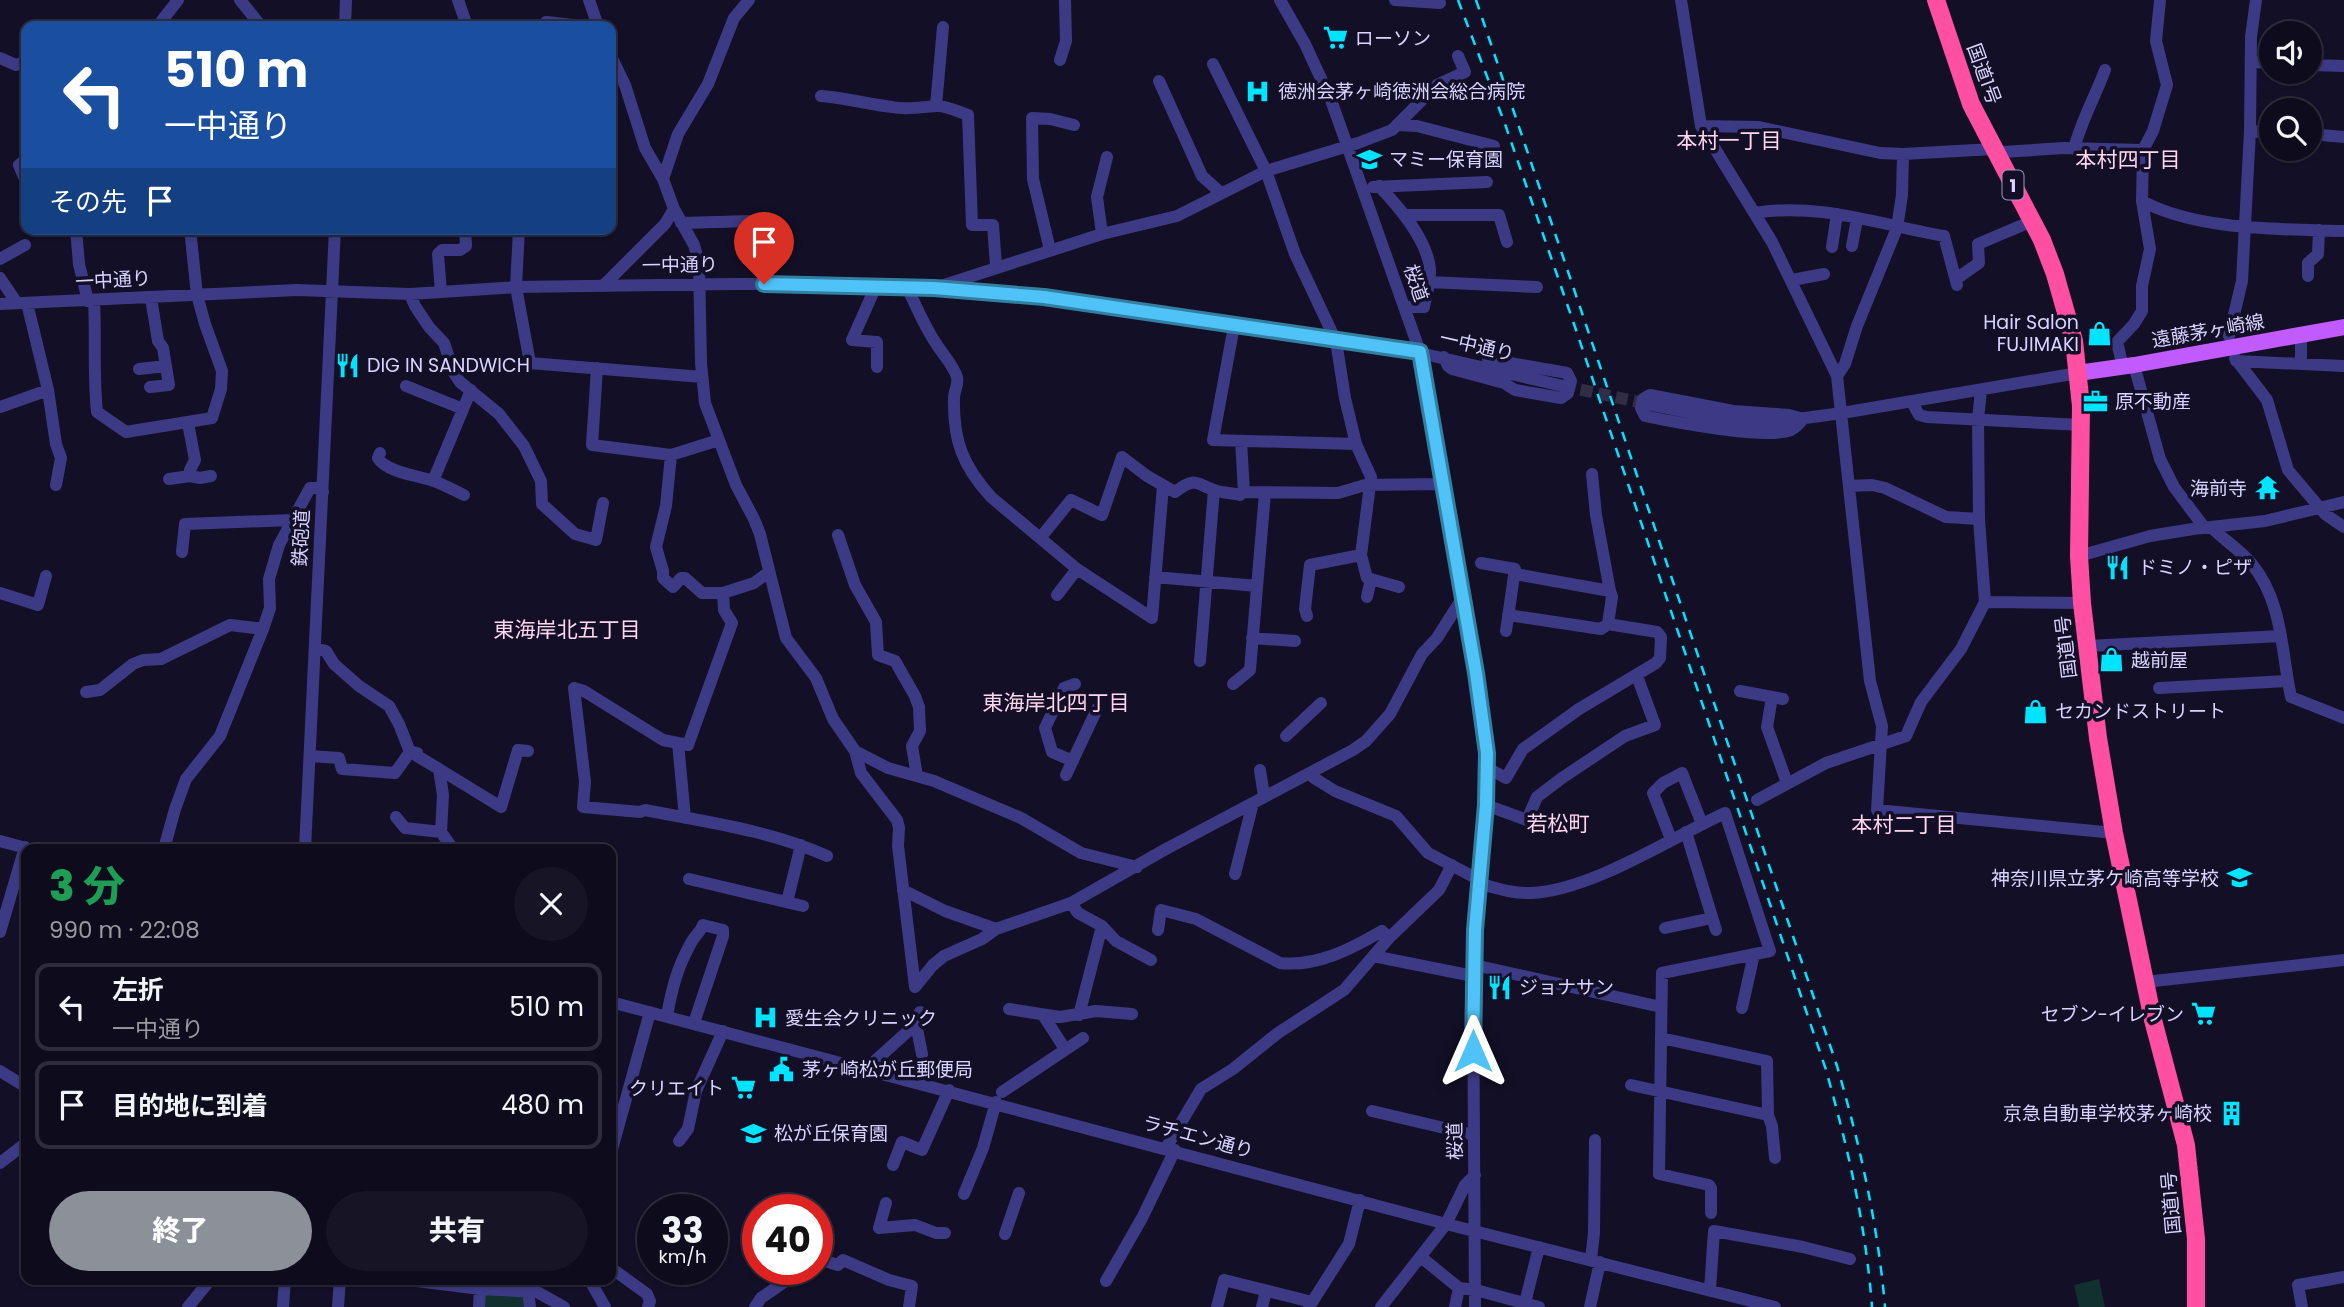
<!DOCTYPE html>
<html lang="ja">
<head>
<meta charset="utf-8">
<style>
  body { margin:0; font-family:Poppins,"Noto Sans JP",sans-serif; background:#171425; color:#f1f3f6; height:100vh; display:flex; flex-direction:column; font-size:26px; white-space:nowrap }
  * { box-sizing:border-box; margin:0 }
  p { font-size:23px; color:#9b9ba3 }
  .icon { flex:none; width:38px; height:38px; fill:none; stroke:currentColor; stroke-width:2; stroke-linecap:round; stroke-linejoin:round }
  .map { position:relative; flex:1; overflow:hidden }
  .drawer { position:absolute; left:21px; top:844px; width:595px; height:441px; display:flex; flex-direction:column; background:#0e0b1c; border-radius:14px; box-shadow:0 2px 5px #0004,0 0 0 2px #2e2b3b }
  .drawer>* { flex:none }
  .banner { position:absolute; left:21px; top:21px; width:595px; height:214px; border-radius:14px; box-shadow:0 2px 5px #0004,0 0 0 2px #2e2b3b; background:#1a4fa0; color:#fff; overflow:hidden }
  .buttons { position:absolute; left:2259px; top:21px; display:grid; gap:14px }
  .buttons a { display:grid; place-items:center; width:63px; height:63px; border-radius:50%; background:#0e0b1c; box-shadow:0 2px 5px #0004,0 0 0 2px #2e2b3b; font-size:35px }
  .speed { position:absolute; left:637px; top:1194px; display:flex; gap:14px; font-size:35px; font-weight:700; text-align:center }
  .speed>* { display:grid; place-content:center; width:91px; height:91px; border-radius:50%; background:#0e0b1c; box-shadow:0 2px 5px #0004,0 0 0 2px #2e2b3b; line-height:1 }
  .speed small { font-size:18px; font-weight:400 }
  .speed .limit { border:10px solid #d22; background:#fff; color:#111 }
  .pin { position:absolute; display:grid; place-items:center; width:60px; height:60px; color:#fff; margin:-72px -30px; border-radius:50% 50% 50% 0; rotate:-45deg; box-shadow:0 0 7px #0007 }
  .pin .icon { rotate:45deg }
  .me { position:absolute; width:77px; margin:-38px; rotate:0deg; stroke-linejoin:round; filter:drop-shadow(0 0 5px #0008) }
  .turn { display:flex; align-items:center; gap:24px; height:147px; padding:0 28px; font-size:32px }
  .turn .icon { width:91px; height:91px; stroke-width:2.5 }
  .turn b { display:block; font-size:49px; line-height:60px }
  .then { display:flex; align-items:center; height:66px; padding:0 28px; background:#0003; gap:14px; font-size:26px }
  .round { display:grid; place-items:center; flex:none; width:74px; height:74px; border-radius:37px; background:#171425 }
  .headline { display:flex; align-items:center; justify-content:space-between; height:119px; padding:0 28px }
  h1 { font-size:42px; font-weight:800; line-height:52px; color:#1e9e55 }
  .action { display:flex; gap:14px; margin-top:auto; padding:14px 28px }
  .action a { flex:1; height:80px; border-radius:42px; background:#8c9099; color:#fff; font-size:28px; font-weight:800; line-height:80px; text-align:center }
  .action a+a { background:#171425; color:#f1f3f6 }
  ul { padding:0; list-style:none }
  li { display:flex; align-items:center; gap:21px; height:88px; margin:0 14px 10px; padding:0 14px; border:4px solid #2e2b3b; border-radius:14px }
  li div { flex:1 }
  li b { display:block; font-size:26px }
  li em { font-style:normal }
  .map>svg:first-child { display:block }
</style>
</head>
<body>
<div class="map">
<svg width="2344" height="1307" viewBox="0 0 2344 1307">
  <rect width="100%" height="100%" fill="#130f26"/>
  <path fill="#12302f" d="M2099,1279l6,28h-26l-5,-22z
    M486,1291l42,5v11h-44z"/>
  <g fill="none" stroke-linecap="round" stroke-linejoin="round">
    <path stroke="#312d47" stroke-width="12" stroke-dasharray="12 6" stroke-linecap="butt" d="M1563,386l85,18"/>
    <path stroke="#3d3a85" stroke-width="12" d="M240,0l21,26
      M458,0l9,26
      M589,0l9,26
      M749,0l-15,18 -26,66 -30,50 -15,45 11,30 20,36 5,18 2,100 4,40 31,82 18,34 6,15 26,104 30,40 17,41 22,32 33,17 46,13 87,37 60,35 56,14
      M1280,0l25,44 26,56 89,252 65,376 1,69 -10,116 -3,63 2,331
      M1395,0l45,3
      M1681,0l20,126 71,116 65,134 33,305 12,45 -5,84 237,23
      M546,22l36,4
      M154,26l6,-3 18,-23
      M345,26l1,-26
      M611,56l14,29 20,63 18,31
      M0,58l16,7 10,-4
      M1060,60l6,-19 -1,-41
      M2252,62l20,1
      M1213,64l53,107 29,83 41,87 9,57 11,46 15,33 -10,78 -51,10 -5,44 2,7
      M2310,65l34,1
      M1159,81l43,95 19,17
      M821,96c24,2 47,8 71,11 14,3 31,0 44,-1 9,-1 23,6 32,9l4,110h21l3,41
      M936,106l7,-79
      M1397,125l20,1 77,20
      M1701,126l58,1 121,26 23,1 91,-5 9,3 61,-4 79,2
      M2250,131l22,1
      M2310,134l34,3
      M2074,149c7,-28 21,-52 31,-79
      M26,159l-7,6 7,17
      M1379,186c20,21 48,53 51,83 1,13 -4,26 -6,38h-20
      M1373,187l114,-5
      M2142,201c56,30 139,28 202,30
      M1755,213c63,-11 126,12 189,23l13,49
      M1405,215h94l8,27
      M681,223l71,-2
      M76,229l3,35 9,37
      M519,229l-3,58 14,76 172,14
      M1102,234l-5,-37 10,-40
      M1852,246l5,-27
      M1832,247l5,-33
      M1050,250l-17,-71 -1,-61 18,1 24,6
      M0,259l25,-14
      M2308,276v-13l10,-9 1,-24
      M0,278l17,25
      M1956,279l23,-16 -1,-19 54,-23
      M1792,280l32,-6
      M1429,282l108,5
      M604,285l61,-61 9,-15
      M876,286l-24,54 25,2v25
      M941,286l161,-52 75,-18 89,-45 92,-28 34,-13 45,-45 28,-13 -7,-16
      M907,287c9,19 18,41 30,58 7,11 16,20 20,32 2,7 -3,14 -3,21 -1,43 9,68 37,99l86,72 75,49 11,-132
      M441,292l-3,-38 4,-4h18l6,-4 -1,-17
      M410,294l5,12 14,21 15,16 10,30 6,9 39,32 25,32 17,35 1,23 33,30 21,6 7,-37
      M94,300c2,37 -1,75 3,112l29,20 86,-14 9,-29 1,-18 -17,-47 -8,-29 -7,-66
      M27,303l21,87 8,54 5,14 -5,27
      M0,304l297,-14 113,4 106,-7 217,-3h94l107,4 131,11 342,51 156,36
      M1234,326l-21,114 143,4
      M2229,336l13,-55 8,-150 1,-94 5,-37
      M1444,357l4,9 4,3 52,14 11,7 46,8 7,-5 3,-12 -4,-8 -79,-14
      M2235,358l32,42 21,70 37,44 19,13
      M2236,361l108,5
      M2301,364v-29
      M2134,365l26,94 14,28 30,40
      M2123,367l-6,-25 17,-18 8,-13v-25l8,-37 -8,-48 1,-51 10,-19 14,-46 -11,-44 4,-41
      M597,368l-5,77 79,10 48,-15
      M139,369l27,-3
      M1837,376l8,-12 12,-38 40,-98 5,-33 1,-41
      M406,386l57,23
      M150,387l19,-2 -6,-37 -5,-7 -7,-43
      M1650,395l83,16 56,4 14,4c-3,4 -8,9 -12,11 -24,10 -118,-8 -146,-14l-4,-8 2,-9z
      M1912,402l7,13 8,2 154,8
      M1648,404l80,16 40,3 74,-10 236,-40
      M0,407l48,-17
      M188,423l7,37 -5,10v6l10,2 11,-2
      M1241,441l3,51
      M380,453l-2,5c8,14 41,18 56,23 10,4 20,9 30,14
      M671,455l-5,51 -10,41 7,24v7l10,9 8,-9h4l17,15h21
      M1592,474l4,41 14,76
      M169,479l21,-3
      M433,481l38,-91
      M1850,486l22,-1 13,3 61,29 33,2
      M2211,527c13,13 29,23 40,36 32,38 30,88 40,134l53,21
      M838,535l17,50 21,37 2,33 17,6 20,35 4,11 1,24 -8,15 5,30
      M1041,537l30,-37 31,15 20,-58 25,19 28,16c22,-17 21,-7 42,-1 7,2 16,2 23,4l4,-3 94,1 27,-8 76,-1
      M182,552l3,-28 108,-4
      M1361,555l6,23 32,9
      M2079,556l71,-20 43,-7 72,-8 79,-19
      M1481,563l34,6 -9,62
      M769,572l-15,11 -31,10 1,17 8,13 -44,122 -25,-5 -79,-49 -10,-3 11,94 -2,25 57,5 5,-2c61,12 124,20 182,46
      M1155,577l102,9
      M0,593l38,12 8,-29
      M1057,595l20,-26
      M1367,597l4,-18
      M1985,602l97,1
      M1508,615l93,14 7,-5 4,-27 -2,-6 -95,-17
      M263,629l7,-21 -1,-29 10,-34 31,-57h7l6,4
      M1252,638l43,3
      M2087,646l194,-10
      M1200,661l14,-171
      M1233,684l17,-14 15,-177
      M2159,688l128,-7
      M1740,691l43,8
      M86,692l14,-2 33,-26 10,-4 18,-1 69,-34 33,4 -43,107 -34,43 -11,30 -11,40
      M1772,697l-5,30 20,56
      M1286,736l35,-33
      M678,743l7,75
      M855,751l6,22 36,47 2,8 -1,18 17,141
      M410,752l7,1v3l22,13 4,26 -2,37 12,17
      M310,756l29,2 3,11 53,4 15,-21 -11,-28 -10,-18 -30,-20 -25,-22 -8,-13 -11,-3
      M1073,761l-21,-9 -7,-24 19,-40 11,-4
      M439,769l62,38 17,-57 10,1
      M1260,770l4,26
      M1487,771h6l13,7 17,-29 56,-40 77,-46 4,-5 1,-21 -4,-5 -49,-8
      M1311,774l3,4 21,13 61,25 32,37 44,23 7,1
      M1066,775l31,-66
      M1757,800l69,-37 80,-27 15,-34 40,-53 24,-47 -6,-83 -1,-100 3,-29
      M1486,805l41,15 10,-23 25,-19 63,-42 30,-11 -18,-49
      M396,817l9,11 36,4
      M1686,832l30,98
      M1671,839l-18,-46 10,-10 19,-10 20,51
      M0,841l30,8
      M305,849l30,-620
      M1235,874l18,-71
      M689,879l114,27
      M1478,883c18,5 34,11 53,10 59,-2 140,-55 194,-80l45,138 -108,22 -3,201 50,11 2,3v25
      M903,890l42,21 51,18
      M787,902l14,-57
      M1071,903l7,10 24,13 14,15 35,19
      M1665,928l47,-10
      M1158,930l3,-20 35,9 84,44c37,4 71,-14 102,-32l7,7
      M0,932l25,-85
      M1373,956l100,20
      M1474,965l187,42
      M2145,982l199,-22
      M915,987l18,-22 11,-9 38,-17 14,-10 75,-26 95,-54 187,-99 13,-9 24,-27 32,-60 15,-16 26,-41
      M611,1002l835,222 329,83
      M1742,1008l12,-54
      M1009,1009l51,8 36,-6 36,3
      M920,1012v6l-4,6 6,30
      M1043,1015l22,34
      M1079,1015l23,-89
      M667,1016c5,-28 10,-48 24,-73 3,-7 9,-10 12,-18l20,5v6l-29,87
      M1661,1038l106,23 1,54 4,11 3,32
      M866,1069l50,-45
      M0,1071l26,16
      M1631,1085l137,30
      M1002,1092l81,-54
      M1372,1111l102,24
      M679,1141l9,-12 8,-38 27,-60
      M1166,1148l35,-59 32,-20 45,-36 66,-43 45,-52 50,-48 13,-25
      M611,1153l39,-141
      M0,1163l26,-20
      M893,1165l9,-23 20,8 27,-60
      M964,1194l19,-46 13,-46
      M886,1203l-7,25 36,-3 21,8h9
      M1005,1234l14,-41
      M1422,1258l37,30 17,2 63,17
      M1591,1259l3,-26 1,-93
      M817,1262l5,-2 16,5 5,-5 46,20 23,6 -3,21
      M611,1268l36,26 3,7 -2,6
      M401,1279l79,10 57,3 27,15
      M589,1279l16,28
      M1106,1281l36,-63 33,-68
      M1710,1290l4,-59 89,16 47,12
      M528,1291l2,16
      M188,1307l23,-28
      M283,1307l2,-28
      M338,1307l2,-28
      M479,1307l1,-18
      M755,1307l6,-9 42,-29
      M1217,1307l7,-27 88,22
      M1262,1307l4,-16
      M1309,1307l40,-63 11,-44
      M1381,1307l65,-83 19,-39 10,-10
      M1455,1307l4,-19
      M1524,1307l15,-60
      M1590,1307l10,-45
      M2302,1307l-4,-22 46,-8"/>
    <path stroke="#c25bff" stroke-width="16" d="M2078,373l56,-8 210,-38"/>
    <path stroke="#ff4fa3" stroke-width="18" d="M1936,0l35,104 71,136 13,34 19,67 7,65 -2,150 3,47 16,135 16,95 39,187 33,125 10,94v68"/>
    <path stroke="#00e5ff" stroke-width="2.5" stroke-dasharray="10 9" stroke-linecap="butt" d="M1458,0l47,124 70,203 251,743c22,78 40,156 46,237
      M1476,0l361,1066c23,79 41,159 48,241"/>
  </g>
  <g fill="none" stroke-linecap="round" stroke-linejoin="round">
    <defs>
      <path id="route" d="M764,284l170,4 110,9 376,55 56,321 11,80 -1,52 -11,125 -2,121"/>
    </defs>
    <use href="#route" stroke="#337fa1" stroke-width="18"/>
    <use href="#route" stroke="#4fc3f7" stroke-width="12"/>
  </g>
  <defs>
    <symbol id="supermarket-bare" viewBox="-9 -9 18 18"><path d="M-6-5.5h2.5l.6 2H6L4.5 2H-2.5L-4.4-4H-6ZM-1.5 3.2a1.3 1.3 0 1 0 .1 0ZM3 3.2a1.3 1.3 0 1 0 .1 0Z" fill="#00e5ff" stroke="#130f26" stroke-width="2.5" paint-order="stroke"/></symbol>
    <symbol id="hospital-bare" viewBox="-9 -9 18 18"><path d="M-5-5h3v3.5h4V-5h3V5h-3V1.5h-4V5h-3Z" fill="#00e5ff" stroke="#130f26" stroke-width="2.5" paint-order="stroke"/></symbol>
    <symbol id="school-bare" viewBox="-9 -9 18 18"><path d="M0-5L7-2L0 1L-7-2ZM-4 1L0 2.5L4 1V4Q0 6-4 4Z" fill="#00e5ff" stroke="#130f26" stroke-width="2.5" paint-order="stroke"/></symbol>
    <symbol id="shop-bare" viewBox="-9 -9 18 18"><path d="M-5-2.5h2.3a2.7 3.5 0 0 1 5.4 0H5L5.5 6h-11ZM-1.5-2.5h3a1.5 2.3 0 0 0-3 0Z" fill="#00e5ff" stroke="#130f26" stroke-width="2.5" paint-order="stroke"/></symbol>
    <symbol id="restaurant-bare" viewBox="-9 -9 18 18"><path d="M-5-6h1v4h1v-4h1v4h1v-4h1v5L-1.5 .5V6h-2V.5L-5-1ZM5-6V6H3V1.5H1.5Q1.5-4 5-6Z" fill="#00e5ff" stroke="#130f26" stroke-width="2.5" paint-order="stroke"/></symbol>
    <symbol id="office-bare" viewBox="-9 -9 18 18"><path d="M-6-3h4V-5.5h4V-3h4V5H-6ZM-1-4.5V-3h2v-1.5ZM-6 0V1H6V0Z" fill="#00e5ff" stroke="#130f26" stroke-width="2.5" paint-order="stroke"/></symbol>
    <symbol id="temple-bare" viewBox="-9 -9 18 18"><path d="M0-6L5-2H3V0L6.5 2.5H4V6H1.5V3h-3V6H-4V2.5H-6.5L-3 0V-2H-5Z" fill="#00e5ff" stroke="#130f26" stroke-width="2.5" paint-order="stroke"/></symbol>
    <symbol id="civic-bare" viewBox="-9 -9 18 18"><path d="M-.6-6.5H3V-4.5H.6V-3L4-1V1h2V6H-6V1h2V-1L-.6-3ZM-1.2 2.5V6h2.4V2.5Z" fill="#00e5ff" stroke="#130f26" stroke-width="2.5" paint-order="stroke"/></symbol>
    <symbol id="building-bare" viewBox="-9 -9 18 18"><path d="M-4-6H4V6H1V3H-1V6H-4ZM-2.5-4.3h1.7v1.8h-1.7ZM.8-4.3h1.7v1.8H.8ZM-2.5-1h1.7V.8h-1.7ZM.8-1h1.7V.8H.8Z" fill="#00e5ff" stroke="#130f26" stroke-width="2.5" paint-order="stroke"/></symbol>
  </defs>
  <g fill-rule="evenodd">
    <use href="#supermarket-bare" x="1318" y="20" width="35" height="35"/>
    <use href="#hospital-bare" x="1240" y="74" width="35" height="35"/>
    <use href="#school-bare" x="1352" y="142" width="35" height="35"/>
    <use href="#shop-bare" x="2082" y="316" width="35" height="35"/>
    <use href="#restaurant-bare" x="330" y="348" width="35" height="35"/>
    <use href="#office-bare" x="2078" y="384" width="35" height="35"/>
    <use href="#temple-bare" x="2250" y="470" width="35" height="35"/>
    <use href="#restaurant-bare" x="2100" y="550" width="35" height="35"/>
    <use href="#shop-bare" x="2094" y="642" width="35" height="35"/>
    <use href="#shop-bare" x="2018" y="694" width="35" height="35"/>
    <use href="#school-bare" x="2222" y="860" width="35" height="35"/>
    <use href="#restaurant-bare" x="1482" y="970" width="35" height="35"/>
    <use href="#supermarket-bare" x="2186" y="996" width="35" height="35"/>
    <use href="#hospital-bare" x="748" y="1000" width="35" height="35"/>
    <use href="#civic-bare" x="764" y="1052" width="35" height="35"/>
    <use href="#supermarket-bare" x="726" y="1070" width="35" height="35"/>
    <use href="#building-bare" x="2214" y="1096" width="35" height="35"/>
    <use href="#school-bare" x="736" y="1116" width="35" height="35"/>
  </g>
  <g text-anchor="middle" dominant-baseline="central" stroke-width="7" stroke-linejoin="round" paint-order="stroke">
    <rect fill="#130f26" stroke="#9e99be" stroke-width="2" x="2002.5" y="170.5" width="21" height="29" rx="5"/>
    <g font-size="18" font-weight="bold" fill="#d9d4ff">
      <text x="2013" y="185">1</text>
    </g>
    <g font-size="19" fill="#d9d4ff" stroke="#130f26" text-anchor="start">
      <text x="1355" y="38">ローソン</text>
      <text x="1278" y="91">徳洲会茅ヶ崎徳洲会総合病院</text>
      <text x="1389" y="159">マミー保育園</text>
      <text x="2079" y="322" text-anchor="end">Hair Salon<tspan x="2079" dy="22">FUJIMAKI</tspan></text>
      <text x="367" y="365">DIG IN SANDWICH</text>
      <text x="2115" y="401">原不動産</text>
      <text x="2247" y="488" text-anchor="end">海前寺</text>
      <text x="2138" y="567">ドミノ・ピザ</text>
      <text x="2131" y="660">越前屋</text>
      <text x="2055" y="711">セカンドストリート</text>
      <text x="2219" y="878" text-anchor="end">神奈川県立茅ケ崎高等学校</text>
      <text x="1519" y="987">ジョナサン</text>
      <text x="2184" y="1014" text-anchor="end">セブン-イレブン</text>
      <text x="785" y="1018">愛生会クリニック</text>
      <text x="802" y="1069">茅ヶ崎松が丘郵便局</text>
      <text x="724" y="1088" text-anchor="end">クリエイト</text>
      <text x="2212" y="1113" text-anchor="end">京急自動車学校茅ヶ崎校</text>
      <text x="774" y="1133">松が丘保育園</text>
    </g>
    <g font-size="19" fill="#d9d4ff" stroke="#130f26">
      <text transform="translate(1984 74) rotate(70)">国道1号</text>
      <text transform="translate(680 265) rotate(-1)">一中通り</text>
      <text transform="translate(113 280) rotate(-3)">一中通り</text>
      <text transform="translate(1416 283) rotate(71)">桜道</text>
      <text transform="translate(2208 331) rotate(-10)">遠藤茅ヶ崎線</text>
      <text transform="translate(1477 346) rotate(13)">一中通り</text>
      <text transform="translate(301 538) rotate(-87)">鉄砲道</text>
      <text transform="translate(2066 647) rotate(-97)">国道1号</text>
      <text transform="translate(1198 1137) rotate(15)">ラチエン通り</text>
      <text transform="translate(1455 1141) rotate(-91)">桜道</text>
      <text transform="translate(2171 1203) rotate(-95)">国道1号</text>
    </g>
    <g font-size="21" fill="#ffd6f0" stroke="#130f26">
      <text x="1729" y="140">本村一丁目</text>
      <text x="2128" y="159">本村四丁目</text>
      <text x="567" y="629">東海岸北五丁目</text>
      <text x="1056" y="702">東海岸北四丁目</text>
      <text x="1558" y="823">若松町</text>
      <text x="1904" y="824">本村二丁目</text>
    </g>
  </g>
</svg>
<div class="buttons">
<a><svg class="icon" aria-label="sound" viewBox="0 0 24 24"><path d="M4 9h4l5-4v14l-5-4H4zM17 9q2 3 0 6"/></svg></a>
<a><svg class="icon" aria-label="search" viewBox="0 0 24 24"><circle cx="10" cy="10" r="6"/><path d="M15 15l6 6"/></svg></a>
</div>
<div class="speed"><div>33<small>km/h</small></div><div class="limit">40</div></div>
<div class="pin" style="left:764px;top:284px;background:#d93025"><svg class="icon" aria-label="arrive" viewBox="0 0 24 24"><path d="M6 21V4h12l-3 4 3 4H6"/></svg></div>
<svg class="me" style="left:1473px;top:1051px" viewBox="-20 -20 40 40"><path d="M0-17L14 15 0 8-14 15z" fill="#4fc3f7" stroke="#fff" stroke-width="4"/></svg>
<div class="banner">
<div class="turn"><svg class="icon" aria-label="left" viewBox="0 0 24 24"><path d="M17 20v-9H6M10 6l-5 5 5 5"/></svg><div><b>510 m</b>一中通り</div></div>
<div class="then">その先<svg class="icon" aria-label="arrive" viewBox="0 0 24 24"><path d="M6 21V4h12l-3 4 3 4H6"/></svg></div>
</div>
<section class="drawer">
<div class="headline"><div><h1>3 分</h1><p>990 m · 22:08</p></div><a class="round"><svg class="icon" aria-label="close" viewBox="0 0 24 24"><path d="M6 6l12 12M18 6L6 18"/></svg></a></div>
<ul>
<li><svg class="icon" aria-label="left" viewBox="0 0 24 24"><path d="M17 20v-9H6M10 6l-5 5 5 5"/></svg><div><b>左折</b><p>一中通り</p></div><em>510 m</em></li>
<li><svg class="icon" aria-label="arrive" viewBox="0 0 24 24"><path d="M6 21V4h12l-3 4 3 4H6"/></svg><div><b>目的地に到着</b></div><em>480 m</em></li>
</ul>
<div class="action"><a>終了</a><a>共有</a></div>
</section>
</div>
</body>
</html>
